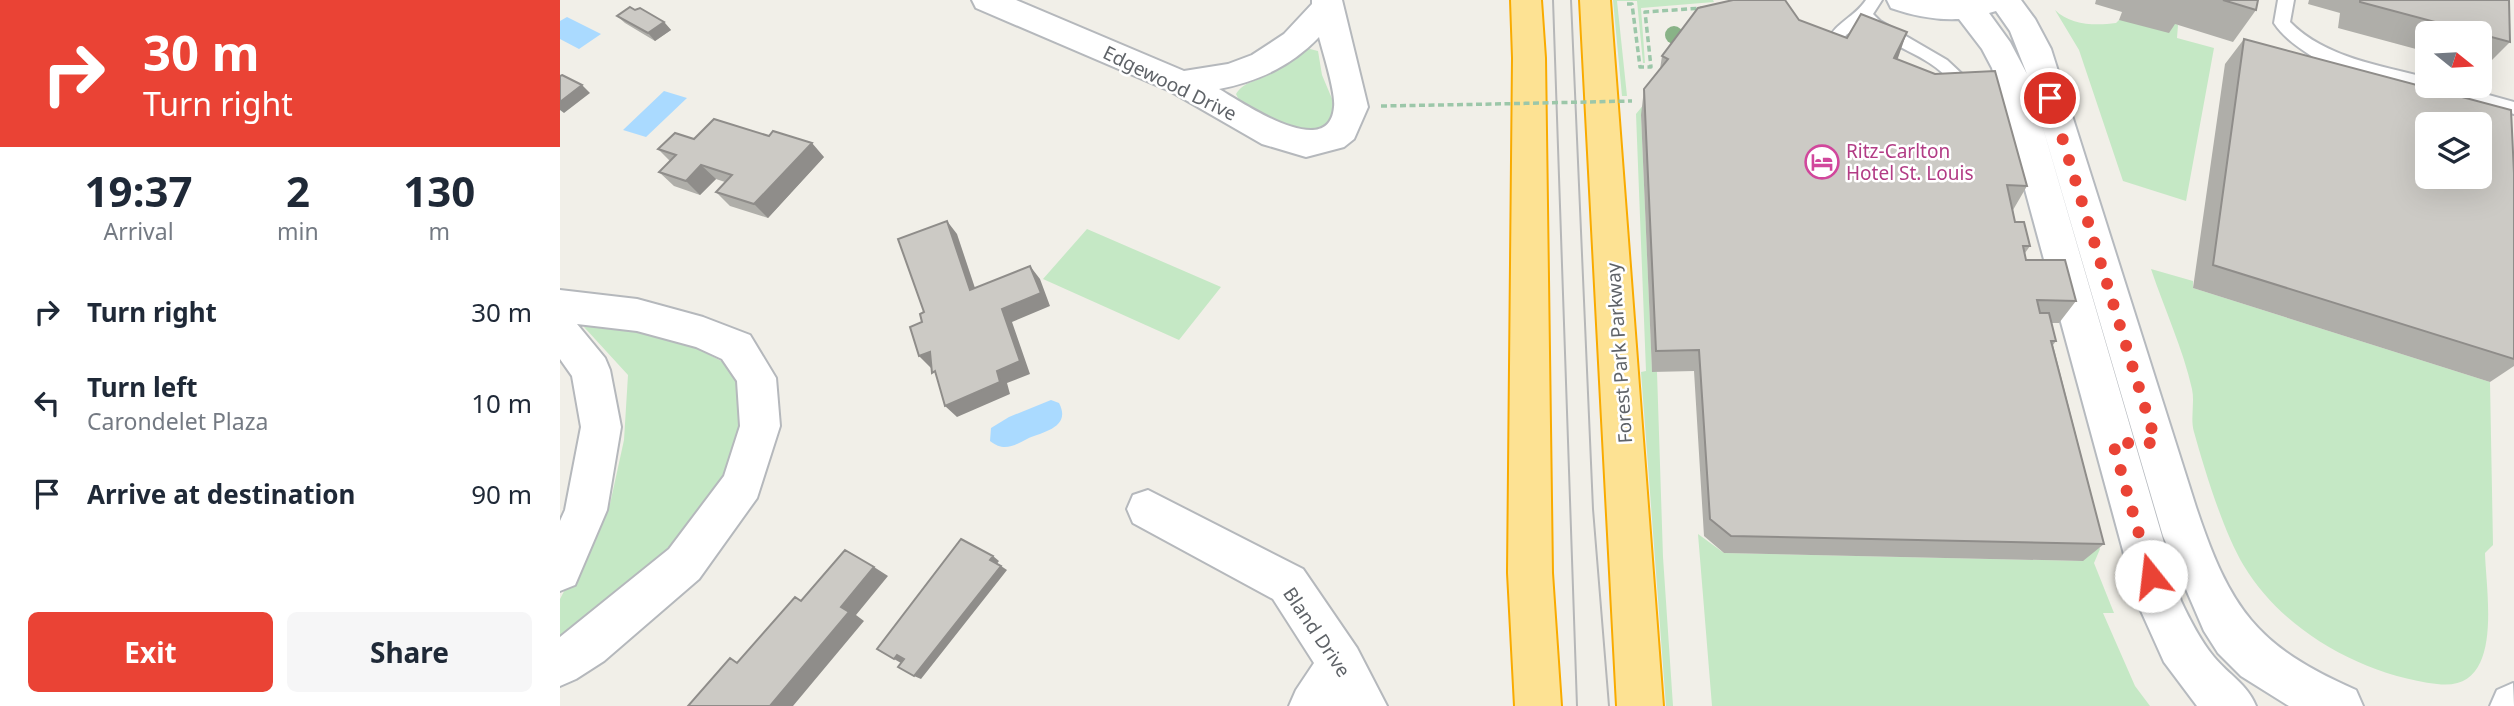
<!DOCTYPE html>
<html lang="en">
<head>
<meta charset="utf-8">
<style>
  body { margin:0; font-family:"Noto Sans",sans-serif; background:#f6f6f7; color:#1f2937; height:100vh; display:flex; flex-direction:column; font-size:26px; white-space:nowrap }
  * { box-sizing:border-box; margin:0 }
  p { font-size:23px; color:#747a83 }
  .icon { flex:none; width:38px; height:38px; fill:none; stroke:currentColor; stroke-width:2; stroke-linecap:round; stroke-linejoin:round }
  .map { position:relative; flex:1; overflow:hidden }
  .sheet { display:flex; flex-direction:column; background:#fff; width:560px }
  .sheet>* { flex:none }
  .guide { background:#ea4335; color:#fff; overflow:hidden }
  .needle { width:46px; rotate:108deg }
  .controls { position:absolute; left:1855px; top:21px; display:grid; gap:14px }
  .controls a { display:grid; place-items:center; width:77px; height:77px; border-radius:10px; background:#fff; box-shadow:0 7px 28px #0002; font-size:35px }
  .pin { position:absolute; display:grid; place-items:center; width:60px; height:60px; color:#fff; margin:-30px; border:4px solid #fff; border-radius:50%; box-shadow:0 2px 7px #0007 }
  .me { position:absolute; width:77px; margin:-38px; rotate:344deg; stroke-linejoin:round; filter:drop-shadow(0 0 5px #0008) }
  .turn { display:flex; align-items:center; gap:24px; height:147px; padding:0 28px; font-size:32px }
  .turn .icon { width:91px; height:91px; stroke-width:2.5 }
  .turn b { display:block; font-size:49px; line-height:60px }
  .eta { display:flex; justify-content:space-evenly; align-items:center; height:119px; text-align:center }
  .eta b { font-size:42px; font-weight:700; line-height:49px }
  .cta { display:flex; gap:14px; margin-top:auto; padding:14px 28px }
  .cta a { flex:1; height:80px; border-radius:10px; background:#ea4335; color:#fff; font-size:28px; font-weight:700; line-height:80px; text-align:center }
  .cta a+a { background:#f6f6f7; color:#1f2937 }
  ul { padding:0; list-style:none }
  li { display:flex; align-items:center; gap:21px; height:91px; padding:0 28px }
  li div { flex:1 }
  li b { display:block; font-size:26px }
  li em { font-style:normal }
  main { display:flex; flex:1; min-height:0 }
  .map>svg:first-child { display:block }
</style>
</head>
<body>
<main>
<section class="sheet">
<div class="guide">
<div class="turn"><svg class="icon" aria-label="right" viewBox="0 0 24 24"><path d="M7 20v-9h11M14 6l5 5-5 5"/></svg><div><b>30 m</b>Turn right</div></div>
</div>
<div class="eta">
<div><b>19:37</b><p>Arrival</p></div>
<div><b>2</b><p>min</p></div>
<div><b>130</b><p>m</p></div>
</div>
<ul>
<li><svg class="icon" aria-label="right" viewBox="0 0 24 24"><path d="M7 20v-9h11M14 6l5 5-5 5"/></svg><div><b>Turn right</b></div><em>30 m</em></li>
<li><svg class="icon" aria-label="left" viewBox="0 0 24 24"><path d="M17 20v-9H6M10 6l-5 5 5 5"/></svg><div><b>Turn left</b><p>Carondelet Plaza</p></div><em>10 m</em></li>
<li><svg class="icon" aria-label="arrive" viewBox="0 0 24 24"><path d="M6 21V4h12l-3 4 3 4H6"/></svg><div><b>Arrive at destination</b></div><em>90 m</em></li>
</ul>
<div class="cta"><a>Exit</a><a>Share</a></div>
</section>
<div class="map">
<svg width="1954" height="706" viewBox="0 0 1954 706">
  <rect width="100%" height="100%" fill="#f1efe8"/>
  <path fill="#c5e8c5" d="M1053,0h100l1,2 -73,6 4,55h-2l-6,-62h-20l10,95h-5z
    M1495,10c15,15 40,16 61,13l3,-3 52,2 7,3 -1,13 37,10 -28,153 -63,-20 -44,-131z
    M746,48l12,3 4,24 16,38 -15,15 -20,9 -63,-35 -4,-8c8,-13 21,-12 33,-20 13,-8 23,-19 37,-26z
    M1101,83l3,2 -23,30 11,256 5,1 6,185 10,149h-7l-25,-334 5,-1 -10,-257z
    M527,229l134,58 -42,53 -136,-61z
    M1591,269l42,12v7l297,94 3,163 -8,8c1,41 20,140 -48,131 -74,-9 -154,-53 -193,-118 -21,-35 -39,-95 -50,-134 -4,-14 1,-29 -2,-43 -9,-40 -28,-81 -41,-120z
    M30,322l69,14 37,12 31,16 15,18 -1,75 -44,71 -137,119v-48l50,-95 14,-64 4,-65 -44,-48z
    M1508,473l32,76 -6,14 20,50h-11l32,73 15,20h-438l-14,-172 26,19 359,8z"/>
  <path fill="#aadaff" d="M7,17l34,17 -22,15 -19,-10v-18z
    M104,91l23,7 -41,39 -23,-7z
    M491,400l8,3c13,25 -17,29 -32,36 -14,7 -23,13 -37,2l1,-13 18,-11z"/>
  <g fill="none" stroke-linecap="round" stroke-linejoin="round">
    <defs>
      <path id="lane" d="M1306,0h16l-9,14 7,7 67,39 15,14 12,22 -2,4h-12c-3,-6 -6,-13 -10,-19 -21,-27 -62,-34 -87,-58l-17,12 -3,6 9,13 -2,4h-12l-11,-17c9,-19 28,-24 39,-41z
        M1718,0h16l-4,22c35,36 90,43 137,56v8h29l58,16v12l-201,-57c-15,-10 -29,-19 -39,-34z"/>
      <path id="street" d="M412,0h44l168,71 44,-7 24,-9 32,-21 28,-30v-4h30l26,107 -14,32 -10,8 -38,10 -44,-13 -92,-53 -194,-83zM759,37c4,16 17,56 15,70 -5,56 -94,-6 -115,-18 40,-8 72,-23 100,-52z
        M0,290l77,9 66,18 47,18 26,43 4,48 -23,72 -58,81 -95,82 -28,18 -16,7v-49l109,-88 55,-73 16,-50 -3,-45 -15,-22 -26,-12 -59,-16 -60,-7 28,34 5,12 11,57 -14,83 -32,75 -15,6v-70l5,-11 16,-83 -9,-51 -12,-17z
        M588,490l155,79 54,79 30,58h-98l7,-16 18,-27 -41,-64 -140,-76 -6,-14 6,-14z"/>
      <path id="secondary" d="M1327,0h134l14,19 16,30 145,458c34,102 60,139 160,183l7,16h-74l-48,-30 -23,-23 -14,-22 -41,-95 -125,-425 143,490c9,19 19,39 33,56 15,18 33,27 42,49h-59l-33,-44 -27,-60 -145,-534 -10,-19 -23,-30c-24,1 -45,-3 -68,-11zM1436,11l14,20 17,43 -17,-32 -21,-29z
        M1953,683l1,23h-24l7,-16z"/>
      <path id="highway" d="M951,0h30l4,58 7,515 9,133h-46l-7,-133 5,-515z
        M1020,0h30l53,706h-46z"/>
    </defs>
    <use href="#lane" stroke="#b5b8bc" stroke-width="4"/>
    <use href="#street" stroke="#b5b8bc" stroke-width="4"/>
    <use href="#secondary" stroke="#b6babf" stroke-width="4"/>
    <use href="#highway" stroke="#f9ab00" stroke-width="4"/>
    <path stroke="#9cc7a9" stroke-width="3.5" stroke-dasharray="6 3.5" stroke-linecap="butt" d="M1067,4h5l8,63h11l-6,-55 57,-4
      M821,106l114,-2"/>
    <use href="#lane" fill="#fff" fill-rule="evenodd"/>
    <use href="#street" fill="#fff" fill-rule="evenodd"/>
    <use href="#secondary" fill="#fff" fill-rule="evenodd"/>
    <use href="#highway" fill="#fde293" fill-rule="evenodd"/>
    <path stroke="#b6b7b8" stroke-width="2" d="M993,0l24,706
      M1011,0l22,509 16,197"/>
    <path stroke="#9cc7a9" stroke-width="3.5" stroke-dasharray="6 3.5" stroke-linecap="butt" d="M935,104l137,-3"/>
  </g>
  <circle fill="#89b387" cx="1114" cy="35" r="9"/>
  <path fill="#afaea9" d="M1536,0h162l-2,10 -23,32 -58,-18 -6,9 -50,-13 3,-8 -27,-8z
    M1749,0h200l1,42 -26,26 -4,-1v-34h-53v19l-89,-24 2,-15 -32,-9z
    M57,16l47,6 7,8 -16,11 -30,-18z
    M1239,20l98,39 130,127 -14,24 2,12 15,24 -5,7 1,7 50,41 -17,22h-8l5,18 -3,4 51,199 -21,17 -359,-8 -20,-17 -10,-165 -42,1 -11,-257 3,-26 16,-20 2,-13z
    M1684,39l270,134v193l-24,16 -297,-94 32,-224z
    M134,139l130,18 -56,61 -38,-12 -14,-14 9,-10 -9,-3 -16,16 -26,-9 -15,-14 11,-11 -12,-12z"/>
  <path fill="#8f8d8a" d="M104,22l7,8 -16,11 -7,-8z
    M1347,32l-9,26 -14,25 10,-25z
    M22,85l8,8 -26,20 -4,-3v-8z
    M252,143l12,14 -56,61 -14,-14z
    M141,165l15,14 -16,16 -14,-14z
    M387,221l10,13 23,69 -10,-13z
    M470,266l10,13 10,27 -38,16 18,52 -23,9 3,11 -53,23 -12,-11 52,-35 5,-62z
    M370,352l11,12 -10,4 -12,-12z
    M433,556l6,5 -3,4 -6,-5z
    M441,566l6,4 -86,109 -7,-3z
    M314,567l14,9 -32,39 8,6 -71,85h-23l71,-99z
    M337,655l7,4 -3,4 -7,-4z"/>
  <path fill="#cccac5" stroke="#8f8d8a" stroke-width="2" fill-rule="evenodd" d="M1173,0h52l14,20 48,18 14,-24 46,18 -13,26 41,16 60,-3 32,115 -20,-1 8,37h9l6,24h-7l3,14h39l11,41 -39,-1 3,13h9l7,28h-5l53,203 -373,-8 -21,-17 -11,-169 -43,1 -12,-262 24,-30 -6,-3 36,-48z
    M1663,0h35l-2,10z
    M1800,0h149l1,42 -150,-40z
    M70,7l5,3 5,-2 24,14 -16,11 -31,-17z
    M1684,39l267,71 3,63v186l-301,-94zM1867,124h53v53h-53z
    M2,75l20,10 -22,17v-26z
    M154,119l55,17 4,-5 39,12 -58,61 -38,-12 16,-17 -31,-10 -15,16 -27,-9 17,-17 -18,-6 17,-16 19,6z
    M387,221l23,69 60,-24 11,27 -39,16 18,52 -23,10 3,11 -55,24 -10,-35 -3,2 -2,-21 -11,4 -9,-29 12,-5 -2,-8 4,-2 -26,-73z
    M401,539l32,17 -3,4 11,6 -87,110 -16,-9 6,-8 -7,-4 -3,4 -17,-10z
    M285,550l29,17 -33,40 8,5 -79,94h-82l42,-48 7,5 58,-66 6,4z"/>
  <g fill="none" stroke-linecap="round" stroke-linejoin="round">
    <path stroke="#ea4335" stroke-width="12" stroke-dasharray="0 21.6" d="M1490,98l106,345h-43l38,133"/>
  </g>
  <defs>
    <symbol id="hotel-ring" viewBox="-11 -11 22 22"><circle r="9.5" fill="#fff" stroke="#d1479c" stroke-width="1.5"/><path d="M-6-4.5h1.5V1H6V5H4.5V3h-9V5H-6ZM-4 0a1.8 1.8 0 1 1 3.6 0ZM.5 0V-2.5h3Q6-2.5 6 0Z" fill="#d1479c"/></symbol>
  </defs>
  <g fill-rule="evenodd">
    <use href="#hotel-ring" x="1243" y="143" width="38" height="38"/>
  </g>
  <g text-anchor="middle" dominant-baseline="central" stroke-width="5" stroke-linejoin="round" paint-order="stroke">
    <g font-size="19" fill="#5f6368" stroke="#fff">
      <text transform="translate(610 83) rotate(26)">Edgewood Drive</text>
      <text transform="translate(1059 353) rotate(-94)">Forest Park Parkway</text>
      <text transform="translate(757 632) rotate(56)">Bland Drive</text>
    </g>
    <g font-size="19" fill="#b23c85" stroke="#fff" text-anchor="start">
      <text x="1286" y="151">Ritz-Carlton<tspan x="1286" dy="22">Hotel St. Louis</tspan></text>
    </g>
  </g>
</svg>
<div class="controls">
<a><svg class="needle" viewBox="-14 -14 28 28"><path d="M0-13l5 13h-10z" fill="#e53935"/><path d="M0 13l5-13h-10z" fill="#747a83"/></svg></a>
<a><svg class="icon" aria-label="layers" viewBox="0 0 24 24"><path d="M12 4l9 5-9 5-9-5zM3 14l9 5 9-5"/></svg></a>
</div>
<div class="pin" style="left:1490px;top:98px;background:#d93025"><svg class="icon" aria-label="arrive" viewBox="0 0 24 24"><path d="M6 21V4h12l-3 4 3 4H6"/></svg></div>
<svg class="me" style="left:1591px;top:576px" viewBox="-20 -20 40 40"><circle r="19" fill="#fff"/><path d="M0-13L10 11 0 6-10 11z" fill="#ea4335"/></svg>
</div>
</main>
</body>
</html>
